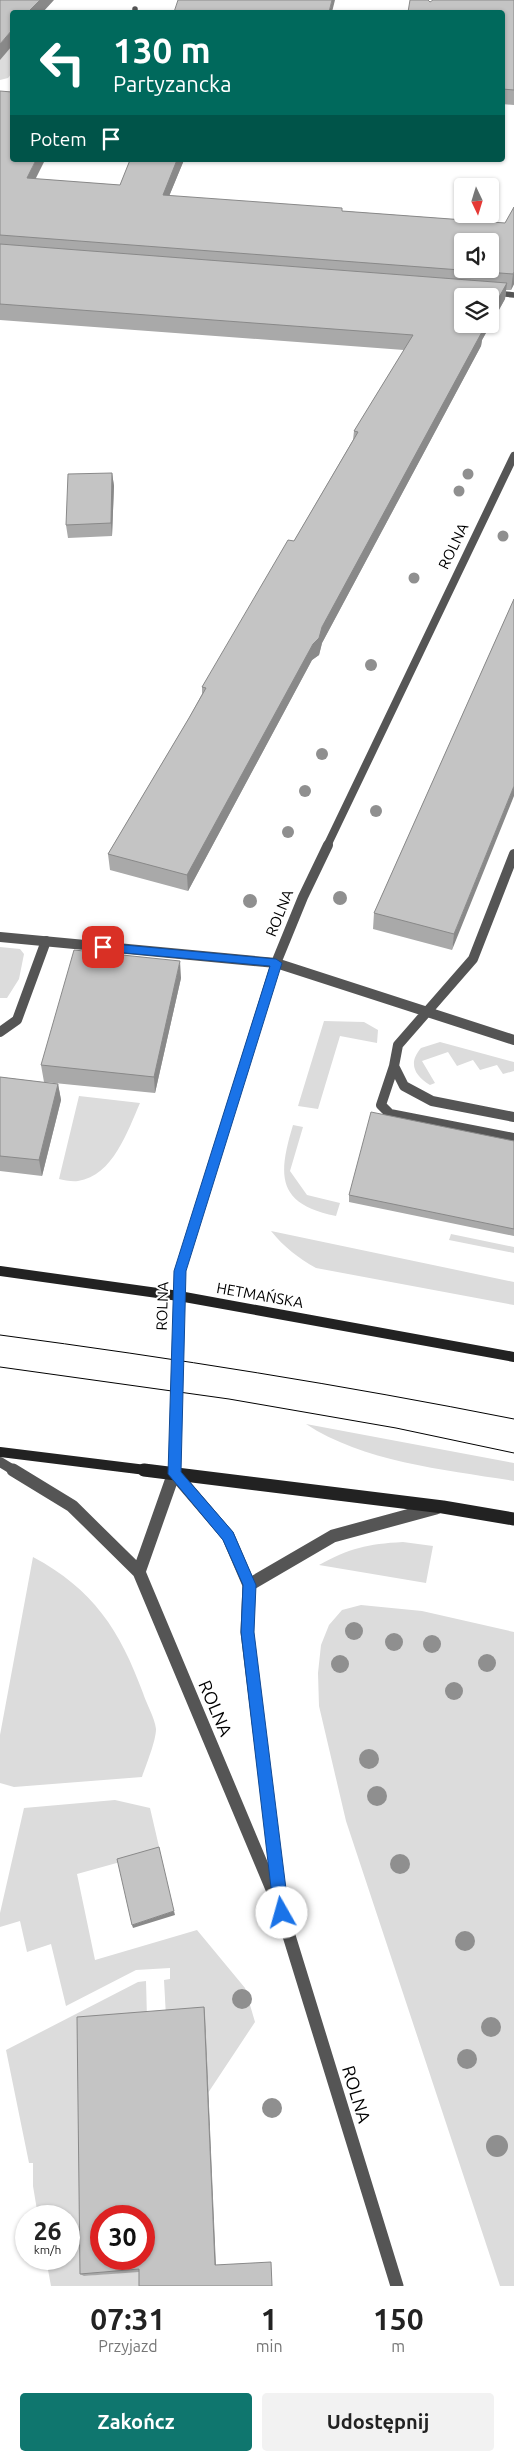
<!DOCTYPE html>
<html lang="pl">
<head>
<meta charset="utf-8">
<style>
  body { margin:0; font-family:Ubuntu,sans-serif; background:#f2f2f2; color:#222; height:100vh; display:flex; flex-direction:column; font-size:19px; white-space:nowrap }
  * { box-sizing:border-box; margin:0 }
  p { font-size:16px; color:#767676 }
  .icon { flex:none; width:28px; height:28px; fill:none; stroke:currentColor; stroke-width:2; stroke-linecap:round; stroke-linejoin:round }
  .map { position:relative; height:2286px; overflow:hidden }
  .side { display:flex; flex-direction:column; background:#fff; flex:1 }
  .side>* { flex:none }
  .top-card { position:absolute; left:10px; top:10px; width:495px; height:152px; border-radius:5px; box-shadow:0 1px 4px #0004; background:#00695c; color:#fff; overflow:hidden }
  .needle { width:32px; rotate:176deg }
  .fabs { position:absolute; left:454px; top:178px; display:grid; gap:10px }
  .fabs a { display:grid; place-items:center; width:45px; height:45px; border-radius:5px; background:#fff; box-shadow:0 1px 4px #0004; font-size:25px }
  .speed { position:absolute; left:15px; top:2205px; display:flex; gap:10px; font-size:25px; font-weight:700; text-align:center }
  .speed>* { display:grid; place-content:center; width:65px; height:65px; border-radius:50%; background:#fff; box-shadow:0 1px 4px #0004; line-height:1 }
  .speed small { font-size:12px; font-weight:400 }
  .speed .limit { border:8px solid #d22; background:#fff; color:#111 }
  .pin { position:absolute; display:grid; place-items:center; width:42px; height:42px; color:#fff; margin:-21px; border-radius:10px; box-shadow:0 2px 8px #0006 }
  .me { position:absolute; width:55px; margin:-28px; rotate:353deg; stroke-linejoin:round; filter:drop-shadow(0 0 4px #0008) }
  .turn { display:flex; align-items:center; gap:18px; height:105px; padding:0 20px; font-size:22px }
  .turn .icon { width:65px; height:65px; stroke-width:2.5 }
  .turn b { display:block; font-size:35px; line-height:42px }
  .then { display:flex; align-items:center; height:48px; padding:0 20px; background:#0003; gap:10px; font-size:19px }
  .eta { display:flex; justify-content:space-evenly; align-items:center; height:85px; text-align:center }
  .eta b { font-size:30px; font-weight:700; line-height:35px }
  .cta { display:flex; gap:10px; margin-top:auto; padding:10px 20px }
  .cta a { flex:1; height:58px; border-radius:5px; background:#0f766e; color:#fff; font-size:20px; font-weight:700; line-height:58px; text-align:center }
  .cta a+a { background:#f2f2f2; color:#222 }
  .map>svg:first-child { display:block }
</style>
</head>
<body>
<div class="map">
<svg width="514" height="2286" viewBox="0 0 514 2286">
  <rect width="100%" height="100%" fill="#fff"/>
  <path fill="#dcdcdc" d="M12,46v27l-4,5 -8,2v-21z
    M0,947l20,2 4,5 -5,25 -12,19h-7z
    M324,1021l40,1 14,8 -1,13 -37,-7 -22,73 -20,-3z
    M440,1042l74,20v9l-11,3 -6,-9 -17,5 -7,-10 -16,6 -9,-14 -26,9 13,22 -5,2c-16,-10 -22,-22 -9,-37z
    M79,1096l61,7c-12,27 -27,73 -62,78 -6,1 -14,-1 -19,-2z
    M293,1125l10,2 -13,44 17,24 33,8 -4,13c-60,-12 -58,-41 -43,-91z
    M271,1231l243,51v23l-198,-37c-18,-10 -32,-21 -45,-37z
    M451,1234l63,13v6l-65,-13z
    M306,1424l208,39v18c-67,-11 -151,-19 -208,-57z
    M403,1542l30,4 -7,37 -107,-18c31,-17 48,-21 84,-23z
    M33,1557c60,32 87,73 110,136 3,10 12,25 13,36 0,12 -10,36 -14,48l-128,10 -14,-4v-48z
    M361,1605l61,6 92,21v654h-14l-154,-465 -27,-115 -1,-33 3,-28 8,-20 13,-15z
    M115,1800l35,8 10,43 -83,23 18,86 102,-30 48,58 10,34 -47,71 -3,-79 -39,3 -2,-37 6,-1v-11l-34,2 -70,36 -15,-62 -24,8 -7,-31 -20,6v-14l24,-105z
    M146,1981l1,37 -63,258 57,-5v15h-90l-5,-27h23v-43h-31l-5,-30v-23h-4l-23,-113 132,-68z"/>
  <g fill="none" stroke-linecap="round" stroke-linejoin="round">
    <path stroke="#555" stroke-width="5.5" d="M135,9v3"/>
    <path stroke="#555" stroke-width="10" d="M514,854l-41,105 -75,86 -4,21 10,20 28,15 82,16
      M276,963l238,77
      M0,1032l17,-12 29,-79
      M394,1066l-13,39 9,9 124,24"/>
    <path stroke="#555" stroke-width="5.5" d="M495,293l19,2"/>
    <path stroke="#555" stroke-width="8" d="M327,846l187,-390"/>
    <path stroke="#555" stroke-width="10" d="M0,937l276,26
      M0,1462l15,9
      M175,1471l5,-200 96,-308 27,-66 25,-52"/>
    <path stroke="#555" stroke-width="13" d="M13,1470l59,36 67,66 143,341 115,373
      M175,1474l53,62 21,49 -2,47 33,268
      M139,1572l36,-102
      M249,1585l84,-49 103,-28"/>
    <path stroke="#222" stroke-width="10" d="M0,1271l179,25 335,61
      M0,1452l154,19"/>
    <path stroke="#222" stroke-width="13" d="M144,1470l299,37 71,12"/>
    <path stroke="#000" stroke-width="1" d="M0,1335c173,23 343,50 514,84
      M0,1367l229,32 167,29 118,25"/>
  </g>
  <g fill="#8f8f8f">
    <circle cx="468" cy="474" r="5.5"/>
    <circle cx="459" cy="491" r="5.5"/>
    <circle cx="503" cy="536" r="5.5"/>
    <circle cx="414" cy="578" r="5.5"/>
    <circle cx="371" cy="665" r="6"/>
    <circle cx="322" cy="754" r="6"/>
    <circle cx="305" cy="791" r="6"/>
    <circle cx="376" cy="811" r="6"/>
    <circle cx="288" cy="832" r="6"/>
    <circle cx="340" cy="898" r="7"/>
    <circle cx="250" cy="901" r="7"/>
    <circle cx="354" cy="1631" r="9"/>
    <circle cx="394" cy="1642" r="9"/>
    <circle cx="432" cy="1644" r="9"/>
    <circle cx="487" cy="1663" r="9"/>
    <circle cx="340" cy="1664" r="9"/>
    <circle cx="454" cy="1691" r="9"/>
    <circle cx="369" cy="1759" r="10"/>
    <circle cx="377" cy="1796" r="10"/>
    <circle cx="400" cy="1864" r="10"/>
    <circle cx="465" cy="1941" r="10"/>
    <circle cx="242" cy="1999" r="10"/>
    <circle cx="491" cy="2027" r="10"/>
    <circle cx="467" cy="2059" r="10"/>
    <circle cx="272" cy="2108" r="10"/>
    <circle cx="497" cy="2146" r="11"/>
  </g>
  <path fill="#a9a9a9" d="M514,0v105l-12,-1v-92l-72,-10z
    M0,91l36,88 84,6 10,-25h54l-15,36 173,15 163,12 9,-16v77l-3,6h-5l-1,9 -23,41 -1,6 -159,297 -3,12 -7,5 -124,231 -78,-21 -2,-16 81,-136 13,-24v-7l92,-146 59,-101 1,-9 50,-81 -404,-30z
    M112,473l2,13 -2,50 -44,2 -2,-13z
    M514,599l-62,351 -79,-21 1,-16z
    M181,978l-26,115 -111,-11 -3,-17z
    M0,1077l58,7 3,16 -19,76 -42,-5z
    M514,1141v95l-165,-34v-7z
    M204,2007l1,7 -66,258 -55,4 -4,-2z"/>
  <path fill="#898989" d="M40,0h14l-11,12h-15z
    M332,0h3l-3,12h-3z
    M12,30v16l-12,14v-16z
    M36,160h9l-17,34 -1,-16z
    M177,160h7l-21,51v-16z
    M514,272v12l-3,6 2,-16z
    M507,283l-2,16 -23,41 -1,6 -159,297 -3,12 -7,5 -124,231 -1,-16 135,-248 158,-298 4,-5h6v-11z
    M112,473l2,13 -2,50 -1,-13z
    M514,786v10l-62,154 2,-16z
    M180,961l1,17 -26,115 -1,-16z
    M58,1084l3,16 -19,76 -3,-16z
    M174,1911l1,4 -42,13 -1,-3z
    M204,2007l1,7 11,253 -1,-2z"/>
  <path fill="#c4c4c4" stroke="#898989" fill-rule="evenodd" d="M0,0h40l-12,12h-16v18l-12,14z
    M178,0h154l-3,12h-155z
    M410,0h18l2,2 3,-2h81v90l-12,-1v-77h-94z
    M0,91l12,1v68h24l-9,18 93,7 10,-25h47l-14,35 179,13v3l163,12 9,-16v65l-1,2 -513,-39zM462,241h28v28h-28z
    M0,244l507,39 -17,30v-17h-28v28h22l-4,5 3,1 -161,297 -3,11 -6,6 -126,231 -79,-21 81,-136 17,-30 -4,-1 86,-147 6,1 64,-109 -4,-1 59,-96 -413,-31z
    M112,473l-1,50 -45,2 2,-51z
    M514,599v187l-60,148 -80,-21z
    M74,950l106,11 -26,116 -113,-12z
    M0,1077l58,7 -19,76 -39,-4z
    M371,1112l143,29v88l-165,-34z
    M159,1847l15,64 -42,14 -15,-66z
    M204,2007l11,258 56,-3 1,24h-133v-17l-59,5 -3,-257zM101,2216h43v43h-43z"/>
  <path fill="#1a73e8" stroke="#114b97" d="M103,943l173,16 6,4 -96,308 -5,201 52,60 23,53 -2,47 35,281 -2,6 -5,2 -6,-2 -2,-6 -33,-281 2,-47 -20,-45 -55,-66 6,-203 96,-305 -167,-15 -6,-4z"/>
  <g text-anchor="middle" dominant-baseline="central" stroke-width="4" stroke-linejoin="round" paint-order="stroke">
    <g font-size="15" fill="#000" stroke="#fff">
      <text transform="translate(453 546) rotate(-64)">ROLNA</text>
      <text transform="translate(279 913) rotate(-68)">ROLNA</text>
      <text transform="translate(260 1295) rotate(10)">HETMAŃSKA</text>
      <text transform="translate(162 1306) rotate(-88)">ROLNA</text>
    </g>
    <g font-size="18" fill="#000" stroke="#fff">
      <text transform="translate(216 1708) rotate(67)">ROLNA</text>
      <text transform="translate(357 2094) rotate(73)">ROLNA</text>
    </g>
  </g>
</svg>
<div class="fabs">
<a><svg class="needle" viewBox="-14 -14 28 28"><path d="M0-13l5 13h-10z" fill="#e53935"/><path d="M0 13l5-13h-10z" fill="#767676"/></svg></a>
<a><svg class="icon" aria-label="sound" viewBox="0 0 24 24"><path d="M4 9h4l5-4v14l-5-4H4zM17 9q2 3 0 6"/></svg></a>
<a><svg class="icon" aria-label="layers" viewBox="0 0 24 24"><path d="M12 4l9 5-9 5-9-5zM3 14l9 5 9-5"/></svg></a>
</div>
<div class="speed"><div>26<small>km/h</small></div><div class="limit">30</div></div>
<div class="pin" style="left:103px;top:947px;background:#d93025"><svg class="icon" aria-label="arrive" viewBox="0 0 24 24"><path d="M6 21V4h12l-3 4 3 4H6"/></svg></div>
<svg class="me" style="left:282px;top:1913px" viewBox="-20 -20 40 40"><circle r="19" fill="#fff"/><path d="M0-13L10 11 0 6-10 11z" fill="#1a73e8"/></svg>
<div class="top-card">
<div class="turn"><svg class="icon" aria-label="left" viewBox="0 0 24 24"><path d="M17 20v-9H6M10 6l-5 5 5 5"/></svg><div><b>130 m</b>Partyzancka</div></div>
<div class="then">Potem<svg class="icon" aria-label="arrive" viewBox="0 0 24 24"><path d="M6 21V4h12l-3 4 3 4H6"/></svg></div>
</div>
</div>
<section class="side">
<div class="eta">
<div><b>07:31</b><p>Przyjazd</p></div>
<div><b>1</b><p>min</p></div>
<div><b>150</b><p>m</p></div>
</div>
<div class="cta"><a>Zakończ</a><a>Udostępnij</a></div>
</section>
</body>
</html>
